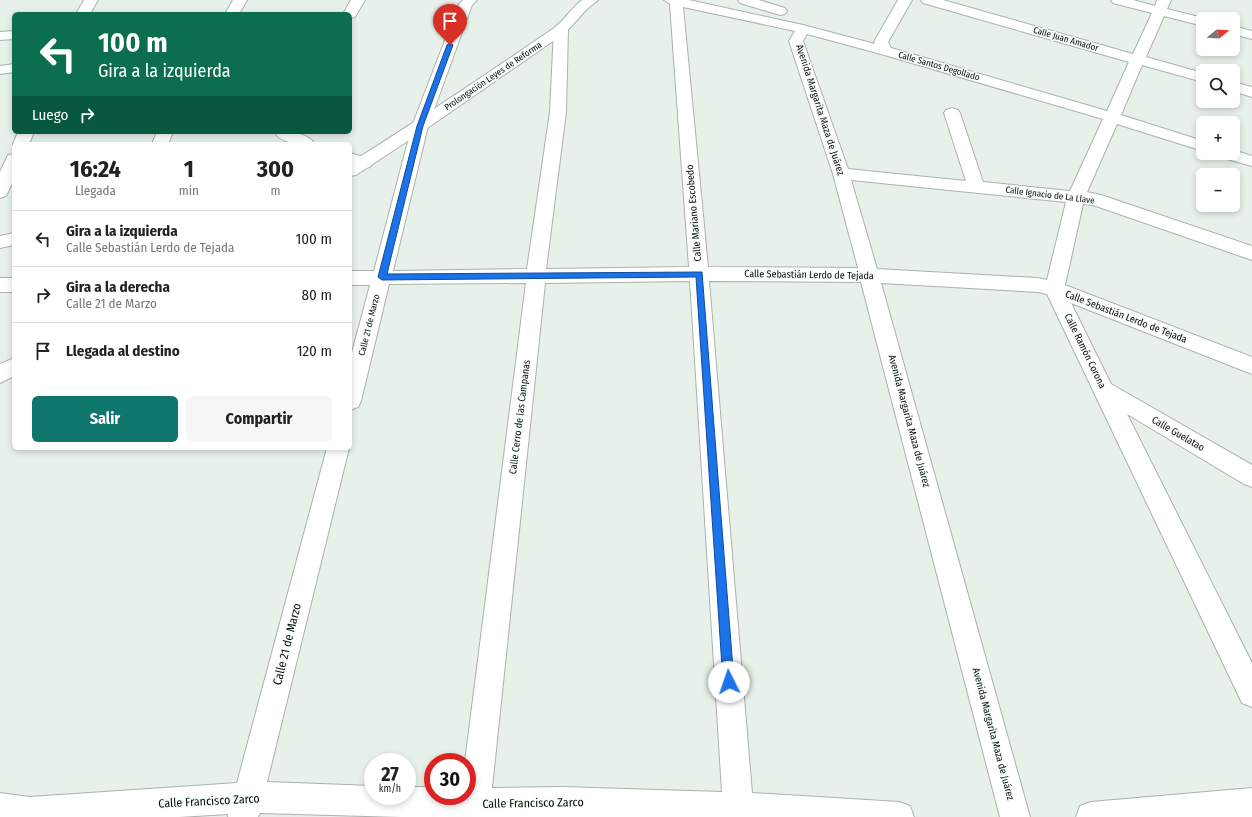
<!DOCTYPE html>
<html lang="es">
<head>
<meta charset="utf-8">
<style>
  body { margin:0; font-family:"Fira Sans Condensed",sans-serif; background:#f6f6f6; color:#222; height:100vh; display:flex; flex-direction:column; font-size:15px; white-space:nowrap }
  * { box-sizing:border-box; margin:0 }
  p { font-size:13px; color:#767676 }
  .icon { flex:none; width:22px; height:22px; fill:none; stroke:currentColor; stroke-width:2; stroke-linecap:round; stroke-linejoin:round }
  .map { position:relative; flex:1; overflow:hidden }
  .panel { position:absolute; left:12px; top:142px; width:340px; height:308px; display:flex; flex-direction:column; background:#fff; border-radius:6px; box-shadow:0 2px 6px #0003 }
  .panel>* { flex:none }
  .banner { position:absolute; left:12px; top:12px; width:340px; height:122px; border-radius:6px; box-shadow:0 2px 6px #0003; background:#0b6e4f; color:#fff; overflow:hidden }
  .needle { width:26px; rotate:72deg }
  .fabs { position:absolute; left:1196px; top:12px; display:grid; gap:8px }
  .fabs a { display:grid; place-items:center; width:44px; height:44px; border-radius:6px; background:#fff; box-shadow:0 2px 6px #0003; font-size:20px }
  .speed { position:absolute; left:364px; top:753px; display:flex; gap:8px; font-size:20px; font-weight:700; text-align:center }
  .speed>* { display:grid; place-content:center; width:52px; height:52px; border-radius:50%; background:#fff; box-shadow:0 2px 6px #0003; line-height:1 }
  .speed small { font-size:10px; font-weight:400 }
  .speed .limit { border:6px solid #d22; background:#fff; color:#111 }
  .pin { position:absolute; display:grid; place-items:center; width:34px; height:34px; color:#fff; margin:-41px -17px; border-radius:50% 50% 50% 0; rotate:-45deg; box-shadow:0 0 4px #0007 }
  .pin .icon { rotate:45deg }
  .me { position:absolute; width:44px; margin:-22px; rotate:356deg; stroke-linejoin:round; filter:drop-shadow(0 0 3px #0008) }
  .turn { display:flex; align-items:center; gap:14px; height:84px; padding:0 20px; font-size:18px }
  .turn .icon { width:52px; height:52px; stroke-width:2.5 }
  .turn b { display:block; font-size:28px; line-height:34px }
  .then { display:flex; align-items:center; height:38px; padding:0 20px; background:#0003; gap:8px; font-size:15px }
  .eta { display:flex; justify-content:space-evenly; align-items:center; height:68px; text-align:center }
  .eta b { font-size:24px; font-weight:700; line-height:28px }
  .button { display:flex; gap:8px; margin-top:auto; padding:8px 20px }
  .button a { flex:1; height:46px; border-radius:6px; background:#0f766e; color:#fff; font-size:16px; font-weight:700; line-height:46px; text-align:center }
  .button a+a { background:#f6f6f6; color:#222 }
  ul { padding:0; list-style:none }
  li { display:flex; align-items:center; gap:12px; height:56px; padding:0 20px; border-top:1px solid #e0e0e0 }
  li div { flex:1 }
  li b { display:block; font-size:15px }
  li em { font-style:normal }
  .map>svg:first-child { display:block }
</style>
</head>
<body>
<div class="map">
<svg width="1252" height="817" viewBox="0 0 1252 817">
  <rect width="100%" height="100%" fill="#e8f0ea"/>
  <g fill="none" stroke-linecap="round" stroke-linejoin="round">
    <defs>
      <path id="street" d="M233,0h14l-8,14h-14z
        M351,0h14l-10,17 -5,1v-4h-7z
        M463,0h14l-5,5 -44,121 -35,145 134,-2 23,-157 4,-83 2,-3 5,-1 5,1 2,3 -2,83 -20,157 143,-2 -19,-263 -6,-4h25l114,25 72,19 -1,-2 24,-42h14l-24,42 3,6 216,63 22,-49 -206,-59 -2,-3h22l190,54 19,-41 -39,-10 -2,-3h22l22,6 2,-6h14l-4,9 40,10h-4v7l-39,-10 -18,41 57,16v9l-61,-17 -21,50 82,26v10l-86,-27 -30,68 14,3 151,51v14l-159,-55 -10,-1 -18,81 187,72v17l-181,-71 40,81 141,81v22l-8,-3 -117,-70 125,249v44l-10,-4 -195,-409 -9,-2 -157,-9 149,534h-30l-139,-535 -152,-1 43,512 147,9 11,4 4,11h-513l-141,-4 -2,4h-30v-3l-49,3h-179v-24l30,4 207,-14 90,-335h22l-82,334 106,4v10h34v-9h26v9h34v-34h-2l61,-479 -137,1 -28,117 -3,6 -8,3v-50l20,-75h-20v-14h24l38,-145 47,-122zM683,7l112,24 -6,10 44,133 25,94 -150,-1zM807,34l74,20 222,65 -33,72 -87,-9 -23,-69 -2,-3 -6,-2 -6,2 -2,3 22,68 -118,-12 -45,-128zM851,180l215,22 -19,78 -9,-2 -161,-9zM690,281l32,511 -161,-5 -69,1 53,-505z
        M738,0h21l26,8 2,3 -2,3 -5,1 -40,-12z
        M1233,26l19,5v8l-19,-5z
        M14,31v8l-14,1v-8z
        M14,64v8l-14,2v-8z
        M1233,82l19,5v10l-19,-6z
        M157,132h16l-5,12h-16z
        M274,132c14,0 32,-1 41,12 -14,0 -32,1 -41,-12z
        M1233,150l19,6v10l-32,-9 -2,-4h15z
        M350,153l20,6 2,4 -2,4 -6,1 -14,-4z
        M14,233v12l-14,3v-12z
        M0,278h14v14h-14z
        M1252,788v29h-176l4,-11 11,-4z"/>
      <path id="secondary" d="M84,0h14l-8,14h-14z
        M582,0h16l-12,10 -20,22 -140,97 -70,46 -6,1v-13c69,-43 137,-89 204,-135 11,-8 17,-20 28,-28z
        M18,132h16l-5,12h-15v2l-1,-2z
        M14,154v25l-8,17 -6,2v-26l8,-17z
        M14,358v18l-14,7v-19z"/>
    </defs>
    <use href="#street" stroke="#abb2ac" stroke-width="2"/>
    <use href="#secondary" stroke="#abb2ac" stroke-width="2"/>
    <use href="#street" fill="#fff" fill-rule="evenodd"/>
    <use href="#secondary" fill="#fff" fill-rule="evenodd"/>
  </g>
  <path fill="#1a73e8" stroke="#114b97" d="M450,43l3,2 -30,81 -36,148 315,-2 32,410 -1,5 -4,1 -4,-1 -2,-5 -27,-405 -314,3 -4,-3 39,-151 30,-81z"/>
  <g text-anchor="middle" dominant-baseline="central" stroke-width="3" stroke-linejoin="round" paint-order="stroke">
    <g font-size="9" fill="#0b0d0b" stroke="#f6fef7">
      <text transform="translate(1066 39) rotate(16)">Calle Juan Amador</text>
      <text transform="translate(939 66) rotate(16)">Calle Santos Degollado</text>
      <text transform="translate(493 76) rotate(-34)">Prolongación Leyes de Reforma</text>
      <text transform="translate(1050 195) rotate(7)">Calle Ignacio de La Llave</text>
      <text transform="translate(369 325) rotate(-76)">Calle 21 de Marzo</text>
    </g>
    <g font-size="10" fill="#0b0d0b" stroke="#f6fef7">
      <text transform="translate(820 110) rotate(72)">Avenida Margarita Maza de Juárez</text>
      <text transform="translate(694 213) rotate(-95)">Calle Mariano Escobedo</text>
      <text transform="translate(809 275) rotate(1)">Calle Sebastián Lerdo de Tejada</text>
      <text transform="translate(1126 317) rotate(21)">Calle Sebastián Lerdo de Tejada</text>
      <text transform="translate(1085 351) rotate(64)">Calle Ramón Corona</text>
      <text transform="translate(520 417) rotate(-83)">Calle Cerro de las Campanas</text>
      <text transform="translate(909 421) rotate(75)">Avenida Margarita Maza de Juárez</text>
      <text transform="translate(1178 434) rotate(30)">Calle Guelatao</text>
      <text transform="translate(993 734) rotate(75)">Avenida Margarita Maza de Juárez</text>
    </g>
    <g font-size="12" fill="#0b0d0b" stroke="#f6fef7">
      <text transform="translate(287 644) rotate(-76)">Calle 21 de Marzo</text>
      <text transform="translate(209 801) rotate(-3)">Calle Francisco Zarco</text>
      <text transform="translate(533 803) rotate(-1)">Calle Francisco Zarco</text>
    </g>
  </g>
</svg>
<div class="fabs">
<a><svg class="needle" viewBox="-14 -14 28 28"><path d="M0-13l5 13h-10z" fill="#e53935"/><path d="M0 13l5-13h-10z" fill="#767676"/></svg></a>
<a><svg class="icon" aria-label="search" viewBox="0 0 24 24"><circle cx="10" cy="10" r="6"/><path d="M15 15l6 6"/></svg></a>
<a>+</a>
<a>−</a>
</div>
<div class="speed"><div>27<small>km/h</small></div><div class="limit">30</div></div>
<div class="pin" style="left:450px;top:45px;background:#d93025"><svg class="icon" aria-label="arrive" viewBox="0 0 24 24"><path d="M6 21V4h12l-3 4 3 4H6"/></svg></div>
<svg class="me" style="left:729px;top:682px" viewBox="-20 -20 40 40"><circle r="19" fill="#fff"/><path d="M0-13L10 11 0 6-10 11z" fill="#1a73e8"/></svg>
<div class="banner">
<div class="turn"><svg class="icon" aria-label="left" viewBox="0 0 24 24"><path d="M17 20v-9H6M10 6l-5 5 5 5"/></svg><div><b>100 m</b>Gira a la izquierda</div></div>
<div class="then">Luego<svg class="icon" aria-label="right" viewBox="0 0 24 24"><path d="M7 20v-9h11M14 6l5 5-5 5"/></svg></div>
</div>
<section class="panel">
<div class="eta">
<div><b>16:24</b><p>Llegada</p></div>
<div><b>1</b><p>min</p></div>
<div><b>300</b><p>m</p></div>
</div>
<ul>
<li><svg class="icon" aria-label="left" viewBox="0 0 24 24"><path d="M17 20v-9H6M10 6l-5 5 5 5"/></svg><div><b>Gira a la izquierda</b><p>Calle Sebastián Lerdo de Tejada</p></div><em>100 m</em></li>
<li><svg class="icon" aria-label="right" viewBox="0 0 24 24"><path d="M7 20v-9h11M14 6l5 5-5 5"/></svg><div><b>Gira a la derecha</b><p>Calle 21 de Marzo</p></div><em>80 m</em></li>
<li><svg class="icon" aria-label="arrive" viewBox="0 0 24 24"><path d="M6 21V4h12l-3 4 3 4H6"/></svg><div><b>Llegada al destino</b></div><em>120 m</em></li>
</ul>
<div class="button"><a>Salir</a><a>Compartir</a></div>
</section>
</div>
</body>
</html>
